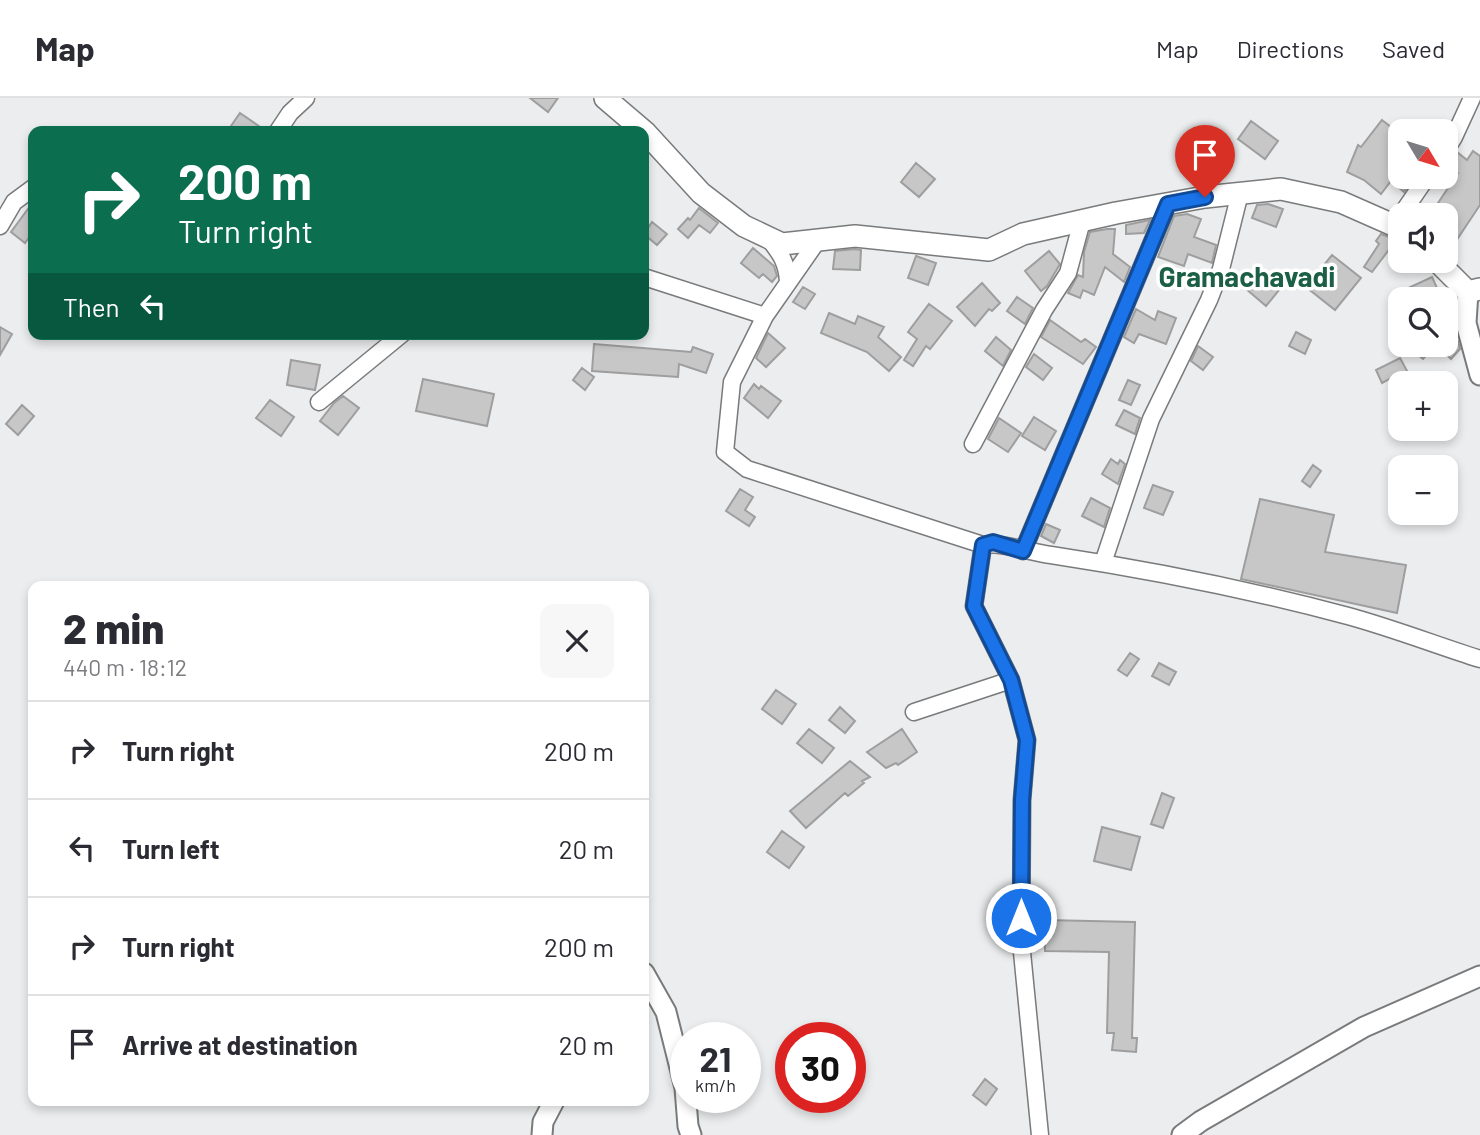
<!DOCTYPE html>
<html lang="en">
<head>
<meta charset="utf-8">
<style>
  body { margin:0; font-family:Barlow,sans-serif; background:#f7f7f7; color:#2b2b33; height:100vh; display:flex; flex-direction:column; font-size:26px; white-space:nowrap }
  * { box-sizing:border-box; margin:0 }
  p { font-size:23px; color:#7c7c81 }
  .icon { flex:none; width:38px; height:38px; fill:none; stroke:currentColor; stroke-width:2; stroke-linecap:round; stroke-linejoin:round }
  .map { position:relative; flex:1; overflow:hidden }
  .sheet { position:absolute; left:28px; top:483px; width:621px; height:525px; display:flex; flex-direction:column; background:#fff; border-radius:14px; box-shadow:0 4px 10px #0003 }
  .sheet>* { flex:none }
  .hud { position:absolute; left:28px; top:28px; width:621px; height:214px; border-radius:14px; box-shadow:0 4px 10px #0003; background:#0b6e4f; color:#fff; overflow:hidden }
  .needle { width:46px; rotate:128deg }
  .fabs { position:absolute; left:1388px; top:21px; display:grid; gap:14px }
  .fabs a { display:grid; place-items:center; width:70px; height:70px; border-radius:14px; background:#fff; box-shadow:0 4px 10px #0003; font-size:35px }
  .speed { position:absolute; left:670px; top:924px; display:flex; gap:14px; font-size:35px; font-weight:700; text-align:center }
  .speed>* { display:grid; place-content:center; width:91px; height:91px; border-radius:50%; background:#fff; box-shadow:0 4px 10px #0003; line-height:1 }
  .speed small { font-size:18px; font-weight:400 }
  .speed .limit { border:10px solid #d22; background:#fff; color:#111 }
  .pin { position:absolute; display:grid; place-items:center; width:60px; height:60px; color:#fff; margin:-72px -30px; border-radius:50% 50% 50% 0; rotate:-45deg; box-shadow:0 0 7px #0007 }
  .pin .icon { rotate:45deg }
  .me { position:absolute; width:77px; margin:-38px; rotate:0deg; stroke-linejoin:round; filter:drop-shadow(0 0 5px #0008) }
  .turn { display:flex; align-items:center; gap:24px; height:147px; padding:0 35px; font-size:32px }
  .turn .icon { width:91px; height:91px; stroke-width:2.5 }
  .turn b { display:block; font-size:49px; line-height:60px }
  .then { display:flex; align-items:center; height:66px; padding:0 35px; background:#0003; gap:14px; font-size:26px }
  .round { display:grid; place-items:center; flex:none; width:74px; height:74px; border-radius:14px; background:#f7f7f7 }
  .head { display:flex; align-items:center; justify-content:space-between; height:119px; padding:0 35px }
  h1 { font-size:42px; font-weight:800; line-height:52px }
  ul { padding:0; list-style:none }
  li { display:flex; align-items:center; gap:21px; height:98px; padding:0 35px; border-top:2px solid #e1e1e2 }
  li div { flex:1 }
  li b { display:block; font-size:26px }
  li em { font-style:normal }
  header { display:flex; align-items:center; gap:42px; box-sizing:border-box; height:98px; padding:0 35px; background:#fff; border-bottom:2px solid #e1e1e2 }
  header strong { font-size:33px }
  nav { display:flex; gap:38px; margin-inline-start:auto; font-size:24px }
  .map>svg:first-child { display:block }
</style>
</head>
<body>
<header>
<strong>Map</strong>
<nav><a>Map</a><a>Directions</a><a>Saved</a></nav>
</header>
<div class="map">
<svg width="1480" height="1037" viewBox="0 0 1480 1037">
  <rect width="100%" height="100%" fill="#ecedee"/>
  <path fill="#c7c7c8" stroke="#9e9e9f" stroke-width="2" d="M530,0h28l-10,14z
    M240,15l26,18h-28l-7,-5z
    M1382,22l18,14v43h14l-10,15 -13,-11 -10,13 -17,-14 -17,-8 11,-27 3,2z
    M1251,23l27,20 -13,18 -27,-20z
    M1473,53l7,5v49l-24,36 -10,-7v-19h-16l28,-42 -12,-9v-4l6,-1 5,-7 10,8z
    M916,65l19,16 -16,18 -18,-15z
    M33,104v30l-8,11 -14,-11z
    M1268,106l15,5 -7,18 -24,-9 5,-13z
    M699,110l19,15 -8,10 -11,-8 -11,13 -10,-9 10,-11 2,2z
    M1187,116l14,5 -7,18 22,8 -4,18 -24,-9 -4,12 -26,-9 16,-41z
    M1150,122l-6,13 -18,1v-9z
    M652,124l15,12 -10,11 -13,-11z
    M1107,131h8l-2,25 17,13 -6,15 -19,-15 -11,28 -11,-5 -3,8 -12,-5 10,-18 5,2 1,-25 6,-20z
    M1381,136l19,7v20l-12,-10 -16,21 -8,-5 15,-23 -3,-3z
    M753,150l21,18 3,10 -5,6 -9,-8 -4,4 -18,-15z
    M855,151l6,1 -1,20 -27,-1 2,-18z
    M1049,153l11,13 -13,22 -6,5 -16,-20z
    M1332,157l29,23 -26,32 -29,-23z
    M916,158l20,7 -8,22 -20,-7z
    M1260,175l20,16 -14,17 -20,-17z
    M1432,179l10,22h-32l-4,-10z
    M982,185l18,20 -8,8 -3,-2 -14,17 -18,-19z
    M803,189l12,7 -10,15 -12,-7z
    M1017,199l16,11 -8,16 -18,-13z
    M929,206l23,17 -22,28 -4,-3 -13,20 -9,-6 13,-21 -9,-7z
    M1136,211l19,11 3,-9 18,7 -10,26 -27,-10 -5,9 -10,-6z
    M829,215l26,11 3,-8 26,11 -6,10 23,20 -12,14 -22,-19 -46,-19z
    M1050,222l31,22 4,-3 11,8 -13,17 -42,-27z
    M0,229l12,7 -12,21z
    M1446,232l12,11 2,8 -9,10 -15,-14h10z
    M1296,234l15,8 -6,14 -16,-8z
    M768,235l17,15 -19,19 -10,-9z
    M996,239l15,13 -8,16 -18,-15z
    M594,246l97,8 2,-5 20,7 -7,19 -27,-9 -1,13 -86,-6z
    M1418,247h18l-13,14 -10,-8z
    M1198,248l15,11 -10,13 -12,-9z
    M1034,256l18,14 -9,12 -17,-13z
    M1400,260l12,22 -12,3 -2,4 -5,-10 -11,6 -6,-13z
    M291,262l29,5 -5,25 -28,-5z
    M582,270l12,9 -9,13 -12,-10z
    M423,281l71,15 -7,32 -71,-15z
    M1128,282l12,5 -9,20 -12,-5z
    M754,286l5,5 2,-3 20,15 -13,17 -24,-20z
    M343,298l16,12 -21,27 -18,-14 14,-18z
    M270,302l24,17 -13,19 -25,-18z
    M22,307l12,11 -16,19 -12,-11z
    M1124,312l16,8 -5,16 -19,-9z
    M1034,319l22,14 -11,19 -23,-14z
    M999,320l22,15 -13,19 -20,-13z
    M1111,361l7,5 2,-4 5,4 -7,20 -16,-10z
    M1313,367l8,6 -11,16 -8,-6z
    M1153,387l20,7 -10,23 -19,-7z
    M740,391l13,8 -8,13 10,7 -6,9 -23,-15z
    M1091,400l19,10 -6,19 -22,-11z
    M1260,401l74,16 -9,37 81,13 -9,48 -156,-34z
    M1046,426l14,6 -6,13 -13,-7z
    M1130,555l9,6 -12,17 -9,-6z
    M1159,565l17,9 -7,13 -17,-9z
    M776,592l20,14 -14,20 -20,-15z
    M840,609l15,14 -10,12 -16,-13z
    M809,631l25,19 -12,15 -25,-20z
    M902,631l15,23 -19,13 -2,-2 -10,5 -19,-16z
    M850,663l20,16 -8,4 2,2 -16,13 -3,-3 -39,35 -16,-17z
    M1162,695l12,5 -11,30 -12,-4z
    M1102,729l38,10 -9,33 -37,-9z
    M782,733l22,16 -15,21 -22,-16z
    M1045,822l90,2 -3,116h5l-1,14 -24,-2 2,-17h-7l2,-81 -64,-1z
    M985,981l12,10 -11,16 -13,-10z"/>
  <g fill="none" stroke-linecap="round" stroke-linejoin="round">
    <defs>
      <path id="minor" d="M278,33l12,-18 16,-15
        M1446,52l8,-13 18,-39
        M1401,117l26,-38
        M0,128l14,-24 19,-14
        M769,141c12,15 18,24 19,43
        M644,179l121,39 53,-76
        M765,218l-33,66 -7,70 22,17 236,76c15,-4 50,8 68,10 99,15 200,35 297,61 44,12 88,29 132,43
        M319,304l83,-68
        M973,346l71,-134 24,-37 14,-52
        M983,447l-9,61 37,74 16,60 -5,60 -1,142 19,193
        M1023,453l145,-347
        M1103,465l48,-144 58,-119 12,-31 19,-76
        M914,614l97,-32"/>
      <path id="tertiary" d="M1468,194l-2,31 14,52
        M644,875l22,39 19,76 3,38 3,9
        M542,1037l1,-13 11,-21
        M1182,1037l19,-14 163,-94 116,-51"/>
      <path id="secondary" d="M605,0l41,35 55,60 43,33 38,18 73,-8 134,14 34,-16 93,-21 89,-16 76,-8 60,13 59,26
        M1437,163l31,31 12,-3"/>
    </defs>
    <use href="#minor" stroke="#797a7b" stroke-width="19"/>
    <use href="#tertiary" stroke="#797a7b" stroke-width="23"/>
    <use href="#secondary" stroke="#797a7b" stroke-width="24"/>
    <use href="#minor" stroke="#fff" stroke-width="16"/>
    <use href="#tertiary" stroke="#fff" stroke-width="19"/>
    <use href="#secondary" stroke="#fff" stroke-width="21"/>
  </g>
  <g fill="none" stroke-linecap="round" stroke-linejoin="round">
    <defs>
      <path id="route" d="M1021,820l1,-118 5,-60 -16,-60 -37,-74 9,-61 10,-3 30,9 145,-347 37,-7"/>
    </defs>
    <use href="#route" stroke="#114b97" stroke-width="18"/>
    <use href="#route" stroke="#1a73e8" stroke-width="12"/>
  </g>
  <g text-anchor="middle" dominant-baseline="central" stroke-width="7" stroke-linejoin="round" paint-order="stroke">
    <g font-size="28" font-weight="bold" fill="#1b5f46" stroke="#fff">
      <text x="1247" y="178">Gramachavadi</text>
    </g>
  </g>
</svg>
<div class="fabs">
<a><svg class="needle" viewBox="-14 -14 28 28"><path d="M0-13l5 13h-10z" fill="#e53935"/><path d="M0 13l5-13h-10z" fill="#7c7c81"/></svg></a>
<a><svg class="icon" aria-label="sound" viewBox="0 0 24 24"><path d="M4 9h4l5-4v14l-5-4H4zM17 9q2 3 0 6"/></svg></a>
<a><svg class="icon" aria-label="search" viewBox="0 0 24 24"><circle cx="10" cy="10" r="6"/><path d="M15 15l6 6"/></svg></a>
<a>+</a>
<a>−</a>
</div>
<div class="speed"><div>21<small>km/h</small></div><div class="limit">30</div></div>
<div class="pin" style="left:1205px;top:99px;background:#d93025"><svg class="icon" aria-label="arrive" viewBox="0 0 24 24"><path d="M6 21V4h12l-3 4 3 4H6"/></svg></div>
<svg class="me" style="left:1021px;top:820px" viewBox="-20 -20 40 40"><circle r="17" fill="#1a73e8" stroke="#fff" stroke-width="3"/><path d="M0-11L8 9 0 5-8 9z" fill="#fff"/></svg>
<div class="hud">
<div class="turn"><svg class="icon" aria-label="right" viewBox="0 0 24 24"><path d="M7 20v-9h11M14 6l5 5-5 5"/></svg><div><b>200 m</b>Turn right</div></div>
<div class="then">Then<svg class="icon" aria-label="left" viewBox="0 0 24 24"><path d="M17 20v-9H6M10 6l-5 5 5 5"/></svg></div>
</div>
<section class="sheet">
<div class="head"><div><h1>2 min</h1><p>440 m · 18:12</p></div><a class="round"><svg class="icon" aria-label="close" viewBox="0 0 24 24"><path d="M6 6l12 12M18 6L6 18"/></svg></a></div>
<ul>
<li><svg class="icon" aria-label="right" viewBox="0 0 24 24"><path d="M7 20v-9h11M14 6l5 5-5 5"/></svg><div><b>Turn right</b></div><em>200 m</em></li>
<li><svg class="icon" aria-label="left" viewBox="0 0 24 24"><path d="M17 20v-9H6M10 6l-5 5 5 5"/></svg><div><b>Turn left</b></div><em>20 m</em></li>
<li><svg class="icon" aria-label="right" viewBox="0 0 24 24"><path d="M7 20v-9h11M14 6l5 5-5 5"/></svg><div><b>Turn right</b></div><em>200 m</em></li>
<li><svg class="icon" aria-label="arrive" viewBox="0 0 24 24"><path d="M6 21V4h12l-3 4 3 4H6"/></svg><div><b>Arrive at destination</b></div><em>20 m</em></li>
</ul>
</section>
</div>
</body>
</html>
